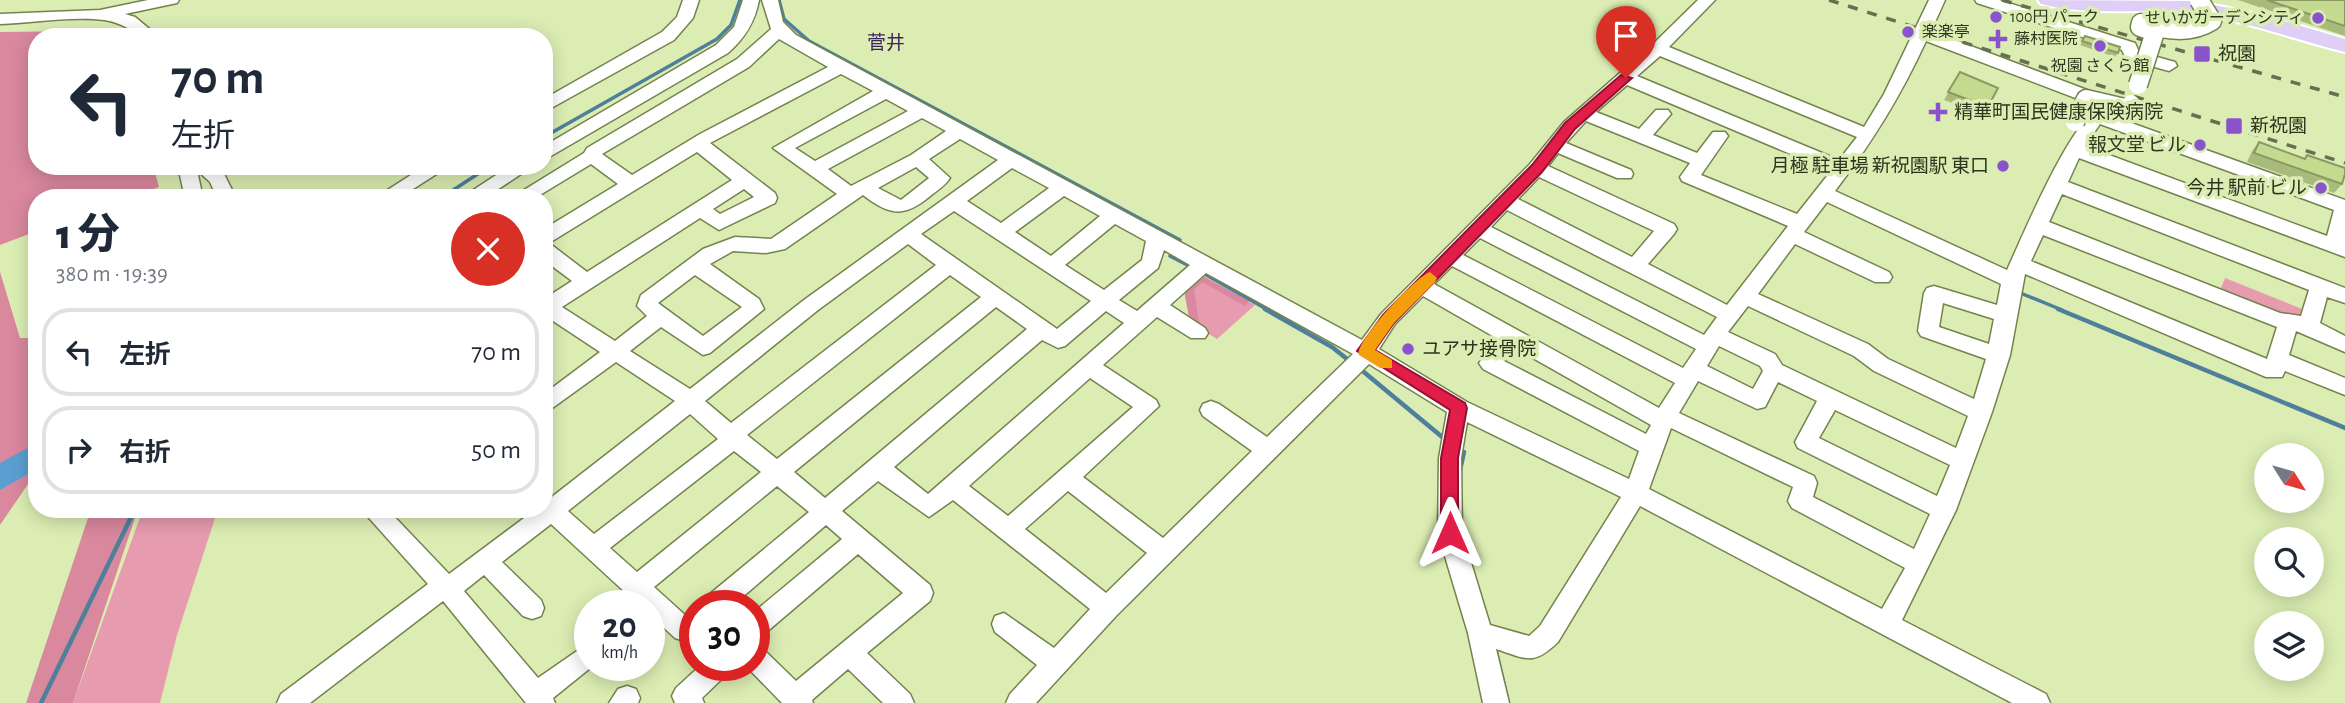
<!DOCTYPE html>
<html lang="ja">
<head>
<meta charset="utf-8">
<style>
  body { margin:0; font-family:"Alegreya Sans","Noto Sans JP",sans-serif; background:#f2f2f3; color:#1f2937; height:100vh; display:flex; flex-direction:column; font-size:26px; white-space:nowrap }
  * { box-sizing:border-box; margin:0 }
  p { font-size:23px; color:#747a83 }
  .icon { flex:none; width:38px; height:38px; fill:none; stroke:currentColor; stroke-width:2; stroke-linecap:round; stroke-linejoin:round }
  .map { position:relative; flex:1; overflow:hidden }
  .side { position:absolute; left:28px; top:189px; width:525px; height:329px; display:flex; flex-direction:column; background:#fff; border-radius:28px; box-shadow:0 4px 18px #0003 }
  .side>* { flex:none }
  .guide { position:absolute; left:28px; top:28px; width:525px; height:147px; border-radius:28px; box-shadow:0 4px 18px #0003; background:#fff; color:#1f2937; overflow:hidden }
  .needle { width:46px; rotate:127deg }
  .fabs { position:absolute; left:2254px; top:443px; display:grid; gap:14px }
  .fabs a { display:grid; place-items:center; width:70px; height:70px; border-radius:50%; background:#fff; box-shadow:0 4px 18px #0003; font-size:35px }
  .speed { position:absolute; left:574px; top:590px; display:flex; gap:14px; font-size:35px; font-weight:700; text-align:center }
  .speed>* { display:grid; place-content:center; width:91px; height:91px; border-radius:50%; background:#fff; box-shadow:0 4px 18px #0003; line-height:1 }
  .speed small { font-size:18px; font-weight:400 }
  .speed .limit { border:10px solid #d22; background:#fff; color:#111 }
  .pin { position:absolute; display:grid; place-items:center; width:60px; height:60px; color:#fff; margin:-72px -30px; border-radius:50% 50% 50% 0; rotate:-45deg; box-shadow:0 0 7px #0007 }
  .pin .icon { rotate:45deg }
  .me { position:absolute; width:77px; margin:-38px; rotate:0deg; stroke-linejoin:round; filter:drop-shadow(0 0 5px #0008) }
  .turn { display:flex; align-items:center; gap:24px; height:147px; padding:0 28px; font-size:32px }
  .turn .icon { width:91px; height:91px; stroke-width:2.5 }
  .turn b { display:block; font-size:49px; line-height:60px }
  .round { display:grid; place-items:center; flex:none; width:74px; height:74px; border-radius:37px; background:#f2f2f3 }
  .headline { display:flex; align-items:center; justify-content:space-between; height:119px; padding:0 28px }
  h1 { font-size:42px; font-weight:800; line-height:52px }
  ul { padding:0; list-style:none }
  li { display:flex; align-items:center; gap:21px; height:88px; margin:0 14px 10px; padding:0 14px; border:4px solid #e0e1e3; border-radius:28px }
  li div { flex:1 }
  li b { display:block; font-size:26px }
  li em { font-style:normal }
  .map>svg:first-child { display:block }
</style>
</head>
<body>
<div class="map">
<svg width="2345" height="703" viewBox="0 0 2345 703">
  <rect width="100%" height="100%" fill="#dbedb3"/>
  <path fill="#e79baf" d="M1201,275l54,30 -38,34 -27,-17 -6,-32z
    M2225,278l77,31v7h-23l-60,-23z
    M143,509h75l-41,126 -17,68h-87z"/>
  <path fill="#d9889e" d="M100,31l8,6h-71v129h116l6,21 -29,11h-93v33l-37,14v-213z
    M0,272l20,66h17v133l-37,54z
    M1201,275l48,26 -4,5 -43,-24 -8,8 6,39 -10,-7 -6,-32z
    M91,509h47l-65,194h-47z"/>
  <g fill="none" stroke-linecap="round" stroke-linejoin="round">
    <path stroke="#4e7f9b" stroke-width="3.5" d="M779,0l5,19 25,22 371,199 -10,16 23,12
      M544,137l173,-98 14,-14 9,-25
      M441,198l49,-32
      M1201,272l67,38
      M2018,292l44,18"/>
    <path stroke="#4e7f9b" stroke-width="4.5" d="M1265,309l67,38 20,16
      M2058,309l287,119
      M1359,368l88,73
      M1459,450l5,2 -4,18
      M1495,648l13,55
      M41,703l94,-194"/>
    <path fill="#5b9fd1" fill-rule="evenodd" d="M37,443v26l-37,21v-27z"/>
    <defs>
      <path id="minor" d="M148,0h31l-2,3 -52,11 10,3 24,20c-24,0 -32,-14 -55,-17 -33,-4 -71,3 -104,4v-10l100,-4z
        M683,0h16l-6,18 -19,22 -130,72v-13l118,-67 15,-15z
        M743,0h16c-4,22 -14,38 -31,53l-184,107v-14l172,-101 18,-18z
        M762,0h16l5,22 13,13 566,305 19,-26 149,-150 34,-42 88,-77 46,-45h17l-46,47 195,80 20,-33 45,-94h16l-14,31 180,68 3,4 -9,6 -6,-2 -173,-66c-25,55 -55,103 -91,150l172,79c13,-28 64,-151 91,-159l247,89v57l-266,-99 -11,24 277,106v15l-18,-6 -7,26 25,13v16l-49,-21 -7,24 56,23v17l-60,-24 -3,6h-16l-241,-103 -15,81 -18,57 -36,98 -54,110 144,74 4,9h-38l-372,-197 -82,136c-25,24 -31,17 -62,7l13,54h-26l-15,-70 -30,-100 1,-75 8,-46 -78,-48 -253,252 -80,87h-30l4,-9 27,-29 -42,-33 -3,-8 3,-8 9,-3 50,35 36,-39 -137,-109 -24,17 -51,-36 -36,30 88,74 3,8 -3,8 -63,52 43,41 4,9h-31l-35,-34 -36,31 1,3h-31l-37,-38h9v-19l9,3 33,32 107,-88 -45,-39 -95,81 -9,3v-26l88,-73 -16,-14 -94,81h-30l3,-8 104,-86 -32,-26 -123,101 31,28 10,-4v25l-11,5 -9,-3 -26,-24v-8h-9l-89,-82 -49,38 39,38 3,8 -3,8 -9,3 -9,-3 -39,-41 -20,16 74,87 52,-36v23h4l-41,33 2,5h-29l-83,-102 -133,102h-33l4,-9 147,-110 -67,-75h26l62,65 87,-65h8v-6l131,-102 -59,-39 -72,52v-20l56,-42 -56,-37v-16l28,-18 -28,-21v-31l74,-45 -27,-20 -56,34h-24l73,-45 3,-5 150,-89 34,-30zM779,39l49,28 -128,67 -68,41 -30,-21 147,-87zM1660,56l197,81 -18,23 -202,-84zM841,74l32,17 -100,57 64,46 -66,45 -36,-2 -32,12 -62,46 -4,11 10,10 -32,25 -53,-34 138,-89 19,12 56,-27 2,-5 -2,-5 -65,-50zM1627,85l204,86 -34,43 -96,-39 27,-39 -3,-4h-12l-16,21 -44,-18 18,-21 -3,-4h-12l-17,19 -43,-17zM886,99l22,12 -93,50 -20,-13zM922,118l24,13 -35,24 -60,31 -23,-17zM1586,121l104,42 -10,14 2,4 106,45 -61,79 -79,-41 26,-30 3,-5 -3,-5 -126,-58 10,-13 59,25h14l2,-4 -2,-4 -65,-27zM2100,124l234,86 -7,26 -242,-90zM960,139l38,21 -194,140 -114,89 -60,-38 31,-24 42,28 7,-2 54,-44 -5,-10 -49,-35 23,-13 33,2 19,-4 78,-54c26,20 40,23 66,2 7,-6 16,-11 21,-19l-21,-19zM697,152l35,28 -145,92 -38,-29zM916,167l13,11 -28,22 -23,-12zM1012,168l37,20 -48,35 -34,-22zM1539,177l115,54 -22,26 -114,-58zM744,189l10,8 -34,17 -7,-5zM2062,194l247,96 -8,26 -21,-3 -231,-91zM1064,196l36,20 -49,40 -36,-24zM1827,202l174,82 -4,21 -63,-19 -7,2 -3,5 -6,38 3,5 65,23 -12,40 -86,-40 -20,-15 -110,-50 37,-50 80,38h14l3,-5 -3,-5 -85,-40zM1507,210l210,107 -13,18 -213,-108zM954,211l137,90 -34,28 -136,-95zM1115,224l31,17 -4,19 -38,30 -39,-25zM2043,235l234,92 -10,32 -236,-98zM1480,238l216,111 -13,19 -220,-113zM908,244l28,21 -205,158 -26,-22 113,-91zM1164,250l26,15 -53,46 -18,-11 39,-32zM1452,266l223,117 -16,25 -225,-124zM1206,273l147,81 -86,83 -48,-33 -8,-3 -8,3 -3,6 3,6 49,35 -89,87 -80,-61 76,-71 -3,-6 -53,-35 54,-48 34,21h14l3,-5 -3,-5 -35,-23zM695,275l47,32 -39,29 -45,-33zM950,275l31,22 -204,162 -30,-24zM1423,296l75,43 -19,24 4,6 156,82 -10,28 -162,-77 -88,-53 16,-25zM1943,303l51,16 -5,25 -50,-17zM1748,306l106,50 20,15 94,45 -12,32 -174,-83 -7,-11 -47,-22zM996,307l31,22 -202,169 -31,-26zM1106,311l18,12 -196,171 -34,-27 148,-127 16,8 7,-2zM1719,346l41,20 3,5 -10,18 -46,-23zM1515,348l136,77 -5,9 -142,-73zM1090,378l43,29 -125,109 -39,-30zM1698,381l59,28 8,-2 13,-25 39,19 -22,41 3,6 132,66 -16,35 -101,-52 4,-14 -3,-7 -135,-63zM1835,410l115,55 -13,31 -118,-58zM690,414l28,25 -124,95 -26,-23zM1467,422l154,75 -81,129 -11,10 -39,-11 -28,-92 -1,-75zM1671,428l122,59 -5,14 4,7 113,60 -23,41 -233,-120zM734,451l27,21 -124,100 -27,-24zM1068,491l79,62 -41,40 -81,-64z
        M1975,0h24l136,43 4,9 36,10 2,4 -8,5 -43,-12 -4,-9 -145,-47z
        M178,166h18l7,32h-18z
        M425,166h24l-50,32h-24z
        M510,166h23l-48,32h-24z
        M209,167l15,7 12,24h-19l-7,-16 -10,-9z
        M701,665h31l-4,8 -26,25 2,5h-29l-3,-7 4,-8z
        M627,686l9,3 4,9 -2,5h-29l9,-14z"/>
      <path id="major" d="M2038,0l157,1 72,15 78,23v13c-50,-12 -98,-31 -150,-38 -50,-7 -105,3 -154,-10z"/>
    </defs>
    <use href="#minor" stroke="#74834e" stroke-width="3"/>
    <use href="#major" stroke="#fff" stroke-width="4"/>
    <use href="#minor" fill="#fff" fill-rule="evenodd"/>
    <use href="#major" fill="#dfcff7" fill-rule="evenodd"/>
    <path stroke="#66704e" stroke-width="3.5" stroke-dasharray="10 10" stroke-linecap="butt" d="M1829,0l516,163
      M2002,0l343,97"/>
    <defs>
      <path id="minor-bridge" d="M2138,85l17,-53 -15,-5 1,-4c24,7 49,12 71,-2l-13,-21
        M2075,122l11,-23 43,10 2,-5"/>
    </defs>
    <use href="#minor-bridge" stroke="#74834e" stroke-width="21" stroke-linecap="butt"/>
    <use href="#minor-bridge" stroke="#fff" stroke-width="18"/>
  </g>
  <path fill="#a9bb7b" d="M2238,0h107v36z
    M2083,40l35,13 -3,4 -35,-12z
    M1960,72l38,16 -14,26 -40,-14z
    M2259,142l45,16 3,-3 35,29 -8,9 -87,-31 5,-11z"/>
  <path fill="#c4da8f" stroke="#899964" stroke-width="2" d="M2267,0h78v26z
    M2085,36l35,11 -2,6 -36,-12z
    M1960,72l38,16 -10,19 -40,-15z
    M2259,142l46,17 2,-4 38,13v6l-3,10 -88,-31z"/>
  <path fill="#e11d48" stroke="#92132f" stroke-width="2" d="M1621,75l11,3 -57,51 -33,43 -148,151 -19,27 90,53 2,5 -9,50v75l-2,5h-13l-2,-5v-75l9,-48 -93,-59 26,-36 149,-150 33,-42z"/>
  <path fill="#f59e0b" d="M1430,272l7,6 -2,4 -41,41 -19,27 17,10v8h-12l-21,-13c-5,-12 56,-78 71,-83z"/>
  <g fill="#8a53cb" stroke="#dbedb3" stroke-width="2.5">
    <circle cx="1996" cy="17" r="7"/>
    <circle cx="2318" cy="18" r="7"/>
    <circle cx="1908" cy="32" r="7"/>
    <path d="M1994.5 28.5h7v7h7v7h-7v7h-7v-7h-7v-7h7z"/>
    <circle cx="2100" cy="46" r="7"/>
    <rect x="2193" y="45" width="18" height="18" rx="3.5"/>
    <path d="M1934.5 101.5h7v7h7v7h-7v7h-7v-7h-7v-7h7z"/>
    <rect x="2225" y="117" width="18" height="18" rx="3.5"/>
    <circle cx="2200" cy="145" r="7"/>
    <circle cx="2003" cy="166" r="7"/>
    <circle cx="2321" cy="188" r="7"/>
    <circle cx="1408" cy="349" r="7"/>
  </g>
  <g text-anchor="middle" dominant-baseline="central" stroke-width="7" stroke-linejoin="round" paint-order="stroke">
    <g font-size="16" fill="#2e351e" stroke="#dbedb3" text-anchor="start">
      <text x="2010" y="17">100円 パーク</text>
      <text x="2304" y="18" text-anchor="end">せいかガーデンシティ</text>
      <text x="1922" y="32">楽楽亭</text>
      <text x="2014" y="39">藤村医院</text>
      <text x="2100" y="66" text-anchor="middle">祝園 さくら館</text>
    </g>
    <g font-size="19" fill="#3e245d" stroke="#dbedb3">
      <text x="886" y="43">菅井</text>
    </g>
    <g font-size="19" fill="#2e351e" stroke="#dbedb3" text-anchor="start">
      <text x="2218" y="54">祝園</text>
      <text x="1954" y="112">精華町国民健康保険病院</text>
      <text x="2250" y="126">新祝園</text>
      <text x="2186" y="145" text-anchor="end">報文堂 ビル</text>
      <text x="1989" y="166" text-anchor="end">月極 駐車場 新祝園駅 東口</text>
      <text x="2307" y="188" text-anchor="end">今井 駅前 ビル</text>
      <text x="1422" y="349">ユアサ接骨院</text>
    </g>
  </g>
</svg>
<div class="fabs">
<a><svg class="needle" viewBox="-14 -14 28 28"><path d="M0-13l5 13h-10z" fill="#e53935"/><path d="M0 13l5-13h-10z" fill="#747a83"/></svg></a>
<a><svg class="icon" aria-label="search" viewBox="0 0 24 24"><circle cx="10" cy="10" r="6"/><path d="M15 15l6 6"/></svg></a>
<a><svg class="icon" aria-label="layers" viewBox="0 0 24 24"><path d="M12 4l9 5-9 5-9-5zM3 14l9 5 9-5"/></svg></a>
</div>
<div class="speed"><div>20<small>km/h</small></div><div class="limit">30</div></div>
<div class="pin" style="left:1626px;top:78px;background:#d93025"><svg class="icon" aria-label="arrive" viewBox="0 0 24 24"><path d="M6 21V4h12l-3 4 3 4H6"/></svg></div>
<svg class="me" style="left:1450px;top:533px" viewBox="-20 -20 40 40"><path d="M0-17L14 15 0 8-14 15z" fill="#e11d48" stroke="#fff" stroke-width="4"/></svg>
<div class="guide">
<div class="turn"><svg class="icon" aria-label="left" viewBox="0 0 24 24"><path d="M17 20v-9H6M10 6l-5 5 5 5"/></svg><div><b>70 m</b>左折</div></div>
</div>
<section class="side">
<div class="headline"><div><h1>1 分</h1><p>380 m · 19:39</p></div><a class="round" style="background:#d93025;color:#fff"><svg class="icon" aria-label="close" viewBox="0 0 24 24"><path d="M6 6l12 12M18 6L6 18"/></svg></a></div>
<ul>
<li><svg class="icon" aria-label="left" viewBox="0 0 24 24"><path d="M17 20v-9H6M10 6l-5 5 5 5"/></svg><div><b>左折</b></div><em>70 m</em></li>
<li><svg class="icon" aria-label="right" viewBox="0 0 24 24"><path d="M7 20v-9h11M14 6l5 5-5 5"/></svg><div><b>右折</b></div><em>50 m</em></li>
</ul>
</section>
</div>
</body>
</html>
